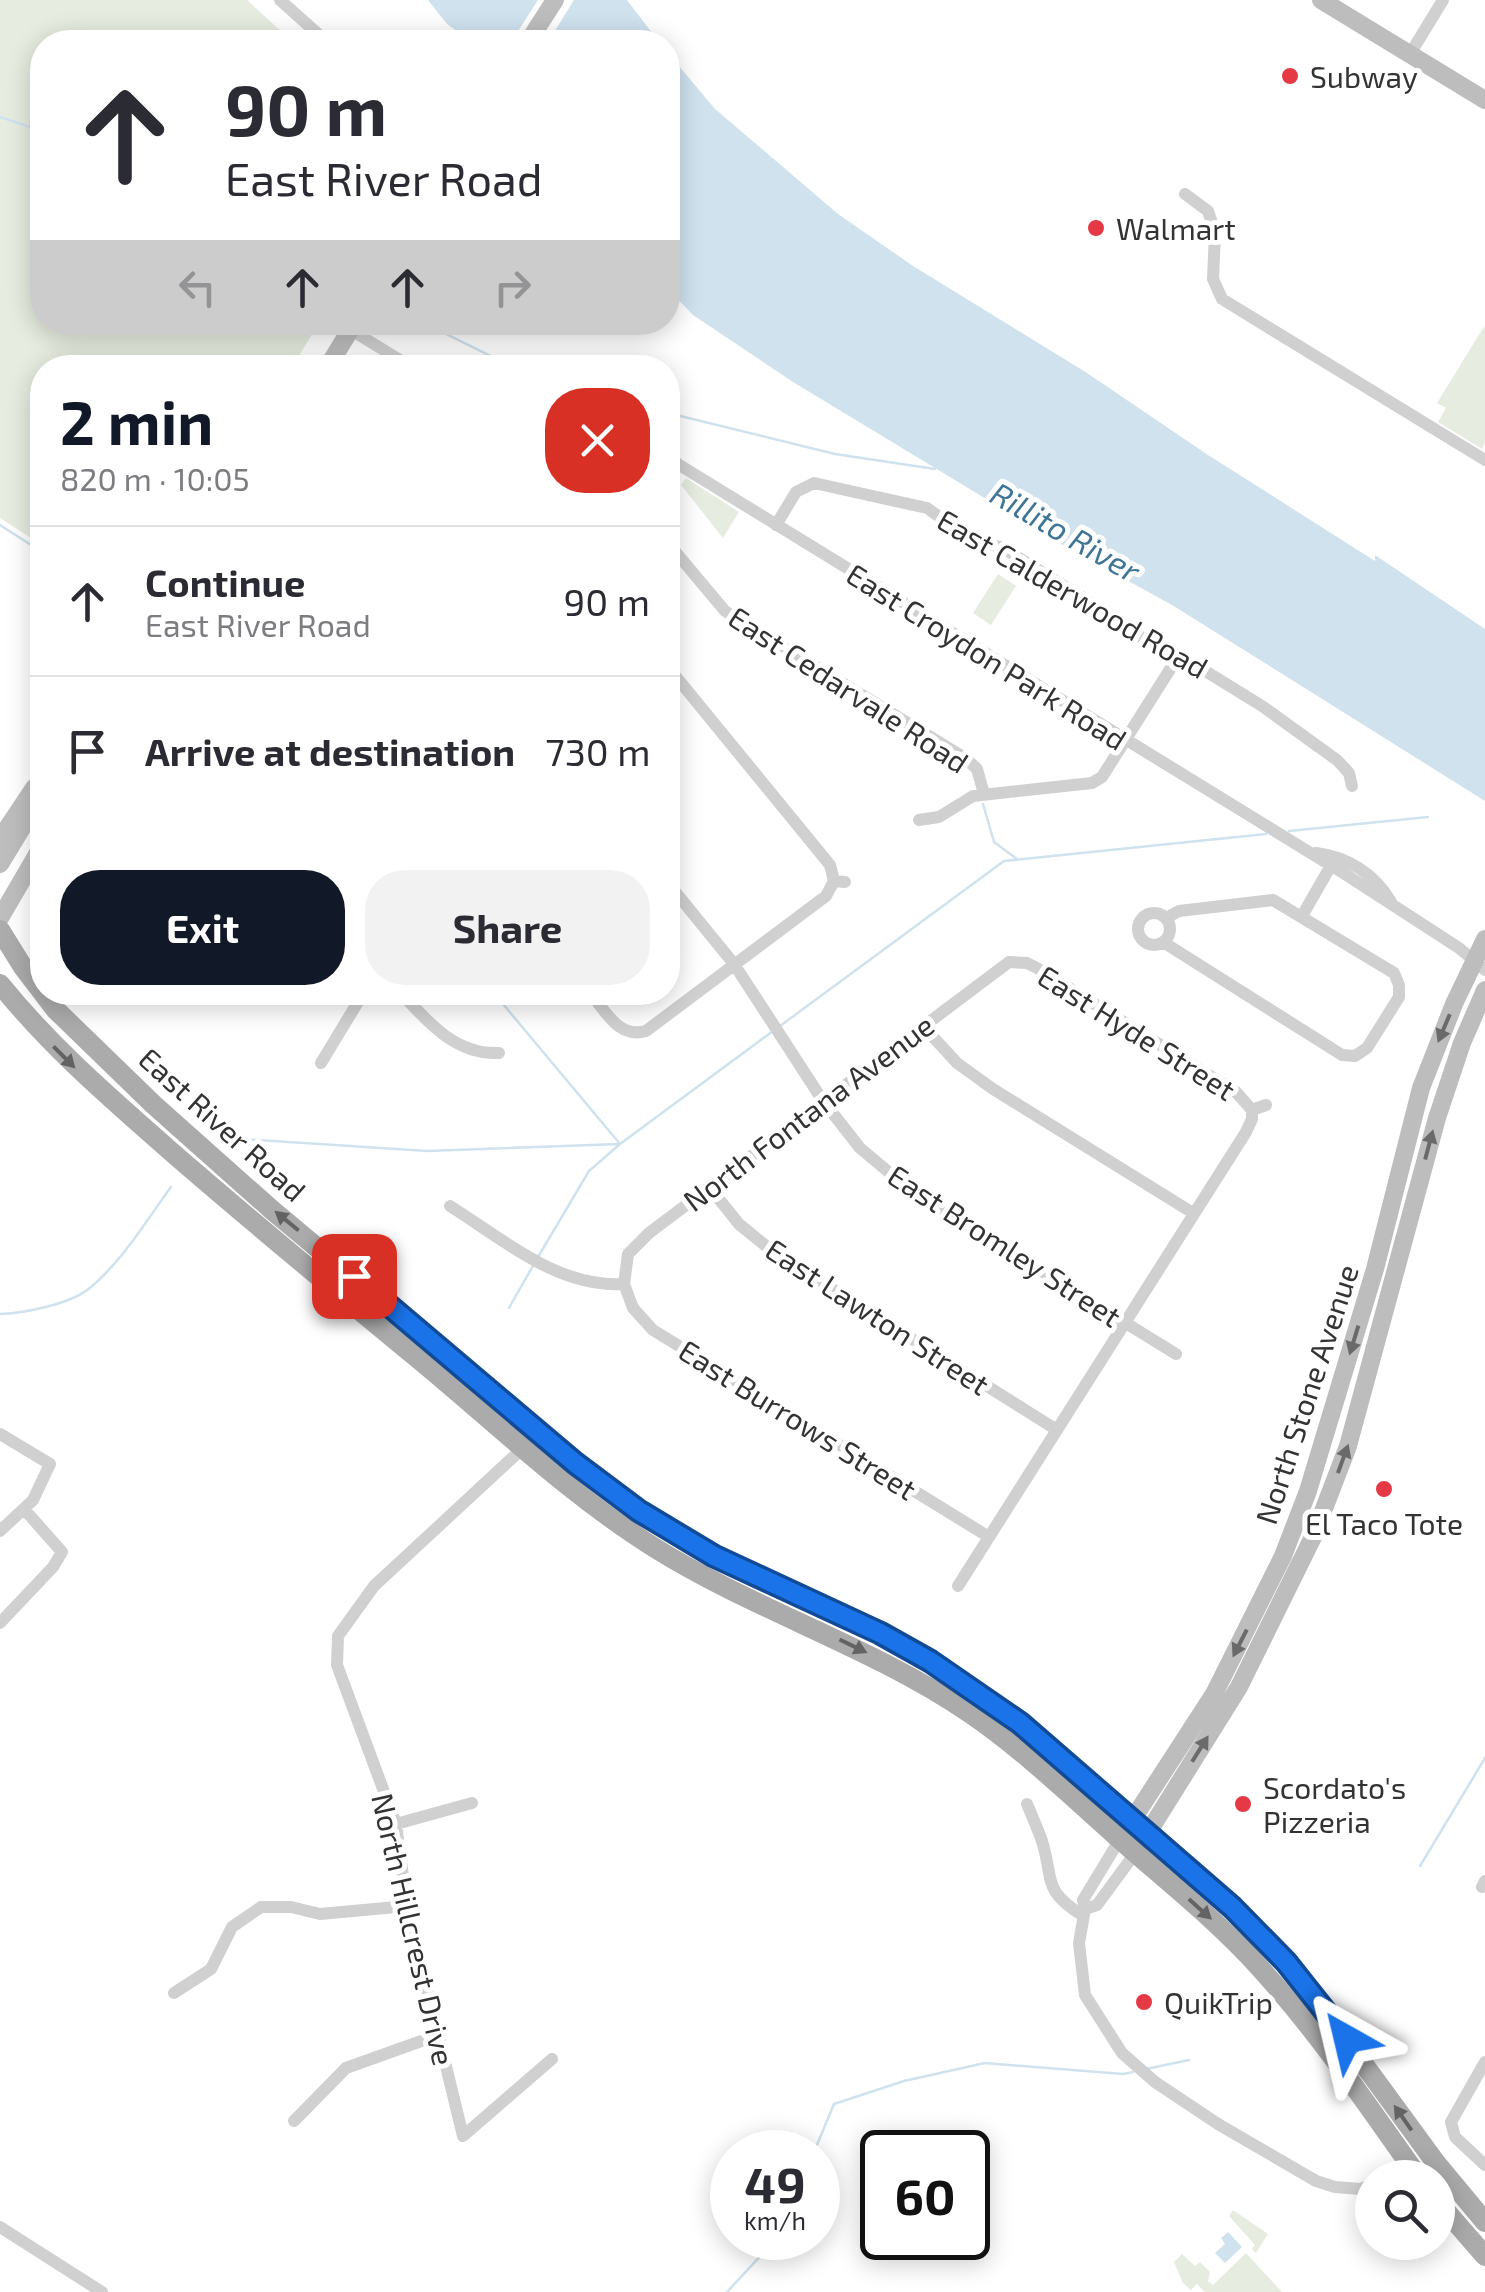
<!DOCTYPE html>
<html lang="en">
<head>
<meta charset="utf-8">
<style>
  body { margin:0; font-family:"Exo 2",sans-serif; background:#f2f2f3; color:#2b2b33; height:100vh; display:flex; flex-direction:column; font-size:38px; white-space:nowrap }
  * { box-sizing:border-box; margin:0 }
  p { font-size:32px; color:#7c7c81 }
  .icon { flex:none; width:55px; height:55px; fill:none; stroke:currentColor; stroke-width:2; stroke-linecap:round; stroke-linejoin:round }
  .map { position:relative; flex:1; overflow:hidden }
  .side { position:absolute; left:30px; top:355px; width:650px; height:650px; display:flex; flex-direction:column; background:#fff; border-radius:40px; box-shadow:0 5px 25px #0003 }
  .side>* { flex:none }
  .hud { position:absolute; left:30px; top:30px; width:650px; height:305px; border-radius:40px; box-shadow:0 5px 25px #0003; background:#fff; color:#2b2b33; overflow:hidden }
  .fabs { position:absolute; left:1355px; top:2160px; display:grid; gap:20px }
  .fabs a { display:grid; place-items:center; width:100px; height:100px; border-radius:50%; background:#fff; box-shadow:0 5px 25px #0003; font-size:50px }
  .speed { position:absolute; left:710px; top:2130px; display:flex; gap:20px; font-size:50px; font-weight:700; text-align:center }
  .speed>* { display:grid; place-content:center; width:130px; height:130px; border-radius:50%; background:#fff; box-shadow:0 5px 25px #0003; line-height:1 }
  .speed small { font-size:25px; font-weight:400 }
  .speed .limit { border:5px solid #111; border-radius:15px; background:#fff; color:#111 }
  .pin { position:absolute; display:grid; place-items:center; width:85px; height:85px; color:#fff; margin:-42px; border-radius:20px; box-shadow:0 5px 15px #0006 }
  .me { position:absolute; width:110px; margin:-55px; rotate:323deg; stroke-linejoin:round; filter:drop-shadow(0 0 8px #0008) }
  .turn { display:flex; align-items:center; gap:35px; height:210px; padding:0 30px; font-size:45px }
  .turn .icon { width:130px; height:130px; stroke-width:2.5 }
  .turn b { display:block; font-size:70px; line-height:85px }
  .lanes { display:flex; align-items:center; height:95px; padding:0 30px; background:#0003; justify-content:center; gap:50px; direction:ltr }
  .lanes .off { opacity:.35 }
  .round { display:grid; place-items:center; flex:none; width:105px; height:105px; border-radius:40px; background:#f2f2f3 }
  .overview { display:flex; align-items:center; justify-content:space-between; height:170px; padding:0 30px }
  h1 { font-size:60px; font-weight:700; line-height:75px; color:#111827 }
  .button { display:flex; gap:20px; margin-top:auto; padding:20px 30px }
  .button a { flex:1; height:115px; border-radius:40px; background:#111827; color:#fff; font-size:40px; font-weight:700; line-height:115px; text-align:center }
  .button a+a { background:#f2f2f3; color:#2b2b33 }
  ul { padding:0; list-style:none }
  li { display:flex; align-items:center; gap:30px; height:150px; padding:0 30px; border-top:2px solid #e1e1e2 }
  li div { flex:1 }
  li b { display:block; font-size:38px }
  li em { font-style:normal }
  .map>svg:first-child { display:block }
</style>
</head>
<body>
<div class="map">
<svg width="1485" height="2292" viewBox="0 0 1485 2292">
  <rect width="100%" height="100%" fill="#fff"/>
  <path fill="#e6ecdf" d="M0,0h247l46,42h-251v280l277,1 -27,44 -250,1v177l-42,-27z
    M1485,325v118l-3,6 -44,-27 8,-14 -9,-5z
    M686,478l53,34 -16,26 -42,-53z
    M998,574l18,12 -25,39 -18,-12z
    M1233,2210l35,24 -12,19 -4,-4 3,-4 -26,-29z
    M1246,2253l36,39h-77l-8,-8 -6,6 -8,-7 -9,-21 8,-8 13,12 5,-4 10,10 -2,9 5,4z"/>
  <path fill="#cfe2ee" d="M428,0h199l32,42h-187l-25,-18z
    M668,53l47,56 123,105 75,52 174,107 121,82 167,106v-6l110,74v172l-313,-196 -118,-65 -261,-158 -100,-67 -25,-26z
    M1228,2232l14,15 -17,16 -10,-10 10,-9 -4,-6z"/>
  <path fill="#fff" d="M538,0h36l-26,42h-37z"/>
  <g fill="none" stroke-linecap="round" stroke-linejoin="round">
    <path stroke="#cfe2ee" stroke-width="2.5" d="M0,117l42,14
      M422,322l93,46
      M668,413l167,41 100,15
      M0,525l42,27
      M983,804l11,38 23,17
      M1289,831l139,-14
      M493,992l127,152 -31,27 -51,86
      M780,1026l224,-165 262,-27
      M242,1139l185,12 193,-7 153,-113
      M509,1308l25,-44
      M0,1314c25,-1 72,-10 91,-27 32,-27 55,-66 80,-100
      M1420,1866l65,-108
      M1146,2069l43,-9
      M814,2152l20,-48 70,-23 81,-18 138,11 10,-2
      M727,2292l50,-54"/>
    <path stroke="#d0d0d0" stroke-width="12" d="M280,0l47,42
      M1410,54l33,-54
      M1185,194l23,17 7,21 -2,47 9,20 263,161
      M351,330l62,38
      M668,458l680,418 111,72 26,22
      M668,479l9,-16
      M776,525l20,-33 18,-9 113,25 40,29 36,11 103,64 30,23 32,13 94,58 75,54 12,13 3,13
      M668,543l57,68 240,147 12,11 7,25
      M668,667l162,198 4,16 11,1
      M919,820l20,-3 34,-21 119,-13 10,-6 77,-122
      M1316,853c32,4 59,21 75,49
      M668,883l66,81 89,137 37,47 50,42 266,164
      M1138 929a16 16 0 1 1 32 0a16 16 0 1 1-32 0Z
      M1302,916l31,-54
      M1163,942l179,113 13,1 12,-8 32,-51v-12l-5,-12 -121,-73 -94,11 -13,7
      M400,992c28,30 55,63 99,61
      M590,992c15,19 29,47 56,39l180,-135 8,-15
      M922,1025l35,38 36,26 200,124
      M321,1063l43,-71
      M710,1188l29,36 33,27 285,179
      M450,1206c54,34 108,82 174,78
      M624,1284l4,-30 21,-21 360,-271 18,1 10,5 199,124 16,18
      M624,1284l9,24 20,22 336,207
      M0,1434l50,30 -17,36 -33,31
      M523,1448l-149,138 -36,50 -1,29 59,159 11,82 56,230 89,-77
      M958,1586l288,-454 6,-13v-9l14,-5
      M0,1623l53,-56 9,-15 -38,-43
      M1027,1804c5,12 11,25 15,37 12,39 0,49 40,74
      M396,1824l76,-21
      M1120,1839l-37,61 2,9 -6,34 6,52 37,58 33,29 63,42 98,57 19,6 25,2 12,-4
      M1482,1887l3,-6
      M1085,1909l12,-4 39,-53
      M174,1993l37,-24 21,-42 29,-20h30l29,7 87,-8
      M1485,2062l-34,60 4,15 30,28
      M294,2121l52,-53 92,-33
      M1390,2178l19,-15
      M0,2227l102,65"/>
    <path stroke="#bdbdbd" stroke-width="18" d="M1321,0l164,100
      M528,42l27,-42
      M327,368l28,-46
      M0,839l34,-51 8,-6
      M0,864l42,-69
      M0,918l42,-72
      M1120,1839l94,-145 69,-138 25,-65 67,-222 46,-181 33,-84 31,-65
      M1136,1852l103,-165 75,-152 34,-89 89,-328 25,-75 23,-53"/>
    <path stroke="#ababab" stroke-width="20" d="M0,930l23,37 32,42 99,96 118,105 303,253 64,48 75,46 166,76 50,28 90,62 147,125 89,82 49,54 131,179 49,59
      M0,984c50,62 108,112 167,164 78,68 158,134 238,200 83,67 159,143 250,200 101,63 216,98 316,166 51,35 97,79 144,121 49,44 101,84 145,133 59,65 108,138 159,210
      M1438,2202l47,54"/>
  </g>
  <defs><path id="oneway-solid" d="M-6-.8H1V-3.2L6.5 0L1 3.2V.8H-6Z" transform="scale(2.5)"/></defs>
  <g fill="#6a6a6a">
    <use href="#oneway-solid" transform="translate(1444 1028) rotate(113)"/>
    <use href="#oneway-solid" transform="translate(1429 1145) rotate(-75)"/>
    <use href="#oneway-solid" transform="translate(1354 1340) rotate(107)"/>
    <use href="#oneway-solid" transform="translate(1343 1459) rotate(-70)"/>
    <use href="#oneway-solid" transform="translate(1240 1643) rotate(117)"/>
    <use href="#oneway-solid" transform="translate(1200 1749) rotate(-58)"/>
  </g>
  <g fill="#636363">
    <use href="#oneway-solid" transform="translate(64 1057) rotate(45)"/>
    <use href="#oneway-solid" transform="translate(287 1221) rotate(-141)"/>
    <use href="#oneway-solid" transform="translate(853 1646) rotate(26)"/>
    <use href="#oneway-solid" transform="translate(1200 1909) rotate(42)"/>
    <use href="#oneway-solid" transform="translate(1403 2118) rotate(-125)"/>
  </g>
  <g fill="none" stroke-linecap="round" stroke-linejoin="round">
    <defs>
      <path id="route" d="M354,1276l221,187 64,48 75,45 166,77 50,28 90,62 212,184 54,55 61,77"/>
    </defs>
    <use href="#route" stroke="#114b97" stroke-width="25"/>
    <use href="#route" stroke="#1a73e8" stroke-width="18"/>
  </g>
  <g fill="#e63946" stroke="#fff" stroke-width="4">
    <circle cx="1290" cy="76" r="10"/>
    <circle cx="1096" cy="228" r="10"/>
    <circle cx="1384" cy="1489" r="10"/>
    <circle cx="1243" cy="1804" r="10"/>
    <circle cx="1144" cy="2002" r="10"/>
  </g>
  <g text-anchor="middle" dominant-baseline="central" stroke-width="10" stroke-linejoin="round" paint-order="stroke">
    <g font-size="30" fill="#333" stroke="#fff" text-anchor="start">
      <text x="1310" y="76">Subway</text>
      <text x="1116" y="228">Walmart</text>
      <text x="1384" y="1523" text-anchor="middle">El Taco Tote</text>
      <text x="1263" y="1787">Scordato's<tspan x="1263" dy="34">Pizzeria</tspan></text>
      <text x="1164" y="2002">QuikTrip</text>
    </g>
    <g font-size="30" fill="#333" stroke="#fff">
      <text transform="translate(1073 593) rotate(30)">East Calderwood Road</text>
      <text transform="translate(987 656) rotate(32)">East Croydon Park Road</text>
      <text transform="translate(849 689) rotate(33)">East Cedarvale Road</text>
      <text transform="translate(1137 1032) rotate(32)">East Hyde Street</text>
      <text transform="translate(808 1112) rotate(-37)">North Fontana Avenue</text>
      <text transform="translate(223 1124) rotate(42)">East River Road</text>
      <text transform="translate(1005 1245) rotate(33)">East Bromley Street</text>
      <text transform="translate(878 1316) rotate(33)">East Lawton Street</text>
      <text transform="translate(1306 1394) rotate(-72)">North Stone Avenue</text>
      <text transform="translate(798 1419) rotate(32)">East Burrows Street</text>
      <text transform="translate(414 1929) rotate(77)">North Hillcrest Drive</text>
    </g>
    <g font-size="32" font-style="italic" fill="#3f7597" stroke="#fff">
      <text transform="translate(1066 531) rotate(30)">Rillito River</text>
    </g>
  </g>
</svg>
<div class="fabs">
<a><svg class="icon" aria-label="search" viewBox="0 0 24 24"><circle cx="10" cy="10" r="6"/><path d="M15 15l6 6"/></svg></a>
</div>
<div class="speed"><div>49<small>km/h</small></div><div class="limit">60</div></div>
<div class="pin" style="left:354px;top:1276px;background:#d93025"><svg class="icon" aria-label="arrive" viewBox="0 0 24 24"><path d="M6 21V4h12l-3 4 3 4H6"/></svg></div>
<svg class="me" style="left:1347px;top:2039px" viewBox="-20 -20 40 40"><path d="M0-17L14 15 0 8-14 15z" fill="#1a73e8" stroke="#fff" stroke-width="4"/></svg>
<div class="hud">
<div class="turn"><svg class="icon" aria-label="ahead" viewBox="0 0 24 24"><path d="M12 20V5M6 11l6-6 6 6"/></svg><div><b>90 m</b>East River Road</div></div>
<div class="lanes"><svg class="icon off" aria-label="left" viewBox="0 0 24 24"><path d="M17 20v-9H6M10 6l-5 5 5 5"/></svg><svg class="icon" aria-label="ahead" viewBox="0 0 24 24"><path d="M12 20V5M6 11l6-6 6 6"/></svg><svg class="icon" aria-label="ahead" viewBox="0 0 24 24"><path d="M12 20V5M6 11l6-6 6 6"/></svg><svg class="icon off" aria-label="right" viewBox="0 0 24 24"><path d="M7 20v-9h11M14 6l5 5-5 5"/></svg></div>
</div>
<section class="side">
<div class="overview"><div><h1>2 min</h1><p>820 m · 10:05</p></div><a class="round" style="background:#d93025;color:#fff"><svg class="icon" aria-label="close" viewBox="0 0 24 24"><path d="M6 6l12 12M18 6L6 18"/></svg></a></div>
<ul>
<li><svg class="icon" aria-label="ahead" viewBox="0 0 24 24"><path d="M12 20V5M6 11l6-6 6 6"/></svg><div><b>Continue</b><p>East River Road</p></div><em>90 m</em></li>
<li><svg class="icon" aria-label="arrive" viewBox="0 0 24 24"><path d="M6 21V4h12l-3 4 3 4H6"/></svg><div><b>Arrive at destination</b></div><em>730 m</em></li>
</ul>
<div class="button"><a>Exit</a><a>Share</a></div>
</section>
</div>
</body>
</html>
